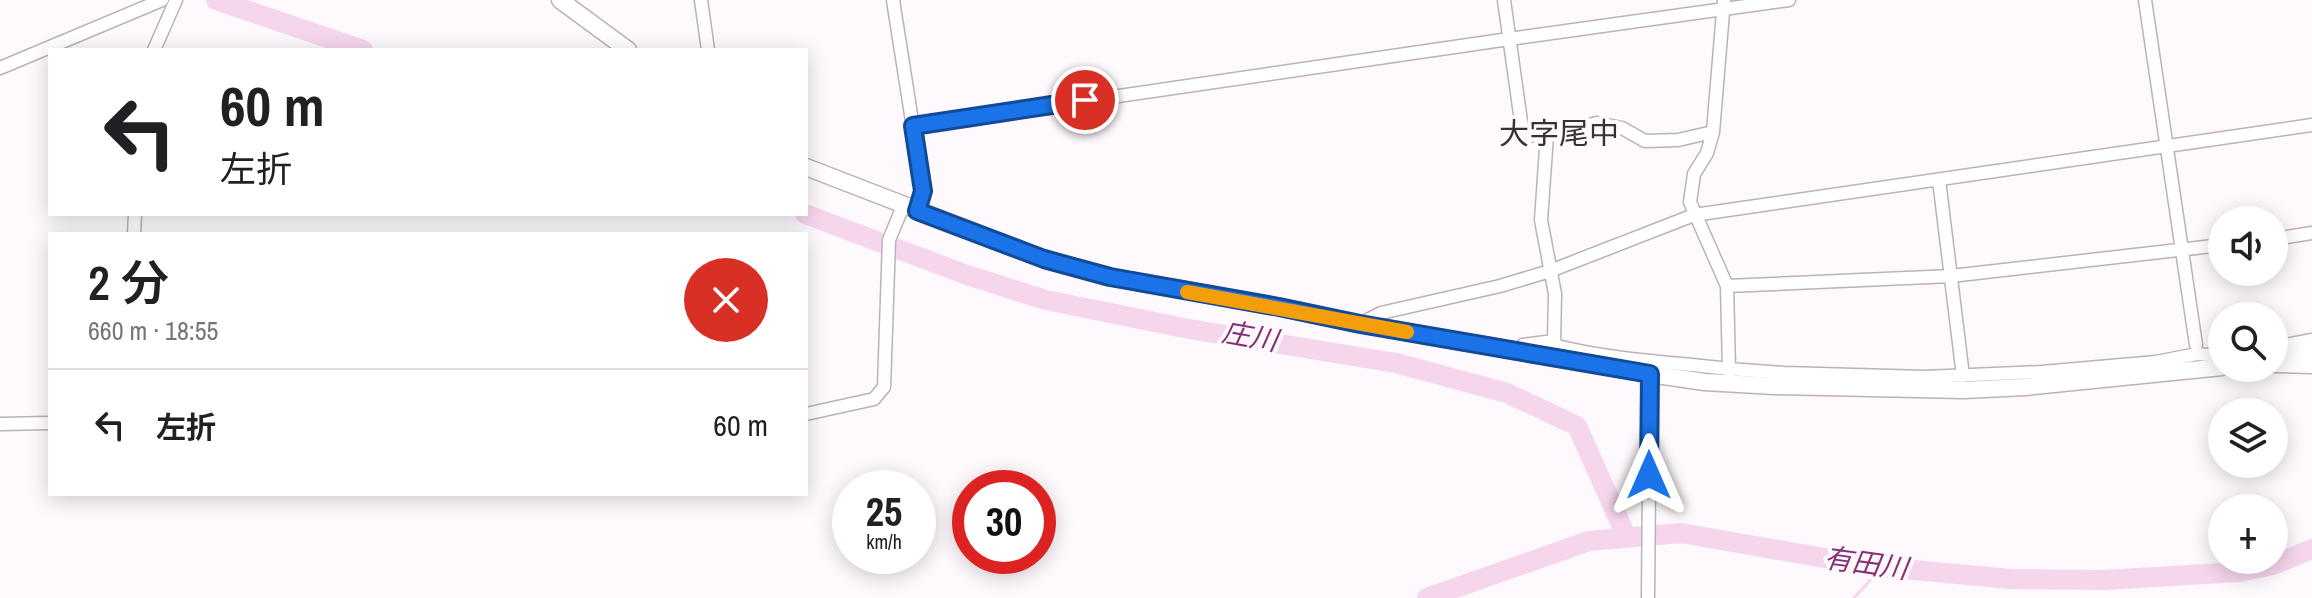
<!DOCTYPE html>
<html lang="ja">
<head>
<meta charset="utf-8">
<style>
  body { margin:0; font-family:"Archivo Narrow","Noto Sans JP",sans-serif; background:#f2f2f2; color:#202124; height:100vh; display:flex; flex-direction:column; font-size:30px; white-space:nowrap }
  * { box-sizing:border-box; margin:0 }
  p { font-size:26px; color:#757577 }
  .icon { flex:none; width:44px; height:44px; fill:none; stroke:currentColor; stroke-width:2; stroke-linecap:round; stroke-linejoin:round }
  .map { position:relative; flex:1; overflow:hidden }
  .drawer { position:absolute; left:48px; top:232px; width:760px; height:264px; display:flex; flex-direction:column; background:#fff; border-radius:0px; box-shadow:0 4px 20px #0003 }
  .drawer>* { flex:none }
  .banner { position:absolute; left:48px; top:48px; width:760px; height:168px; border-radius:0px; box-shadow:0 4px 20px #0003; background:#fff; color:#202124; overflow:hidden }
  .controls { position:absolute; left:2208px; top:206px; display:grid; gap:16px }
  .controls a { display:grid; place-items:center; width:80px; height:80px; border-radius:50%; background:#fff; box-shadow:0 4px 20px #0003; font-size:40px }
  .speed { position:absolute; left:832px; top:470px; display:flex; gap:16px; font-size:40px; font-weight:700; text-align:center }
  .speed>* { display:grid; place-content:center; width:104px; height:104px; border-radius:50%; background:#fff; box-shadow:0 4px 20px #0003; line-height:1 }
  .speed small { font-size:20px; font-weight:400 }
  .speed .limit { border:12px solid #d22; background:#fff; color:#111 }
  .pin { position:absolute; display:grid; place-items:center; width:68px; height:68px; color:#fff; margin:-34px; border:4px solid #fff; border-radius:50%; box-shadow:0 2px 8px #0007 }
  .me { position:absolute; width:88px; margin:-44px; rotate:0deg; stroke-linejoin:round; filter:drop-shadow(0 0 6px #0008) }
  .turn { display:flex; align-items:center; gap:28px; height:168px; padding:0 40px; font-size:36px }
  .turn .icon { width:104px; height:104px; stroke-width:2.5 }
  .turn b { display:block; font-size:56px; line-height:68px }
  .round { display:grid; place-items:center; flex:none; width:84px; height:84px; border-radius:42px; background:#f2f2f2 }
  .head { display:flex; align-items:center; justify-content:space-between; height:136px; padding:0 40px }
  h1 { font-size:48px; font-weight:600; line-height:60px }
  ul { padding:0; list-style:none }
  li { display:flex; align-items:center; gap:24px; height:112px; padding:0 40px; border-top:2px solid #e0e0e0 }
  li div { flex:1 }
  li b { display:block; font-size:30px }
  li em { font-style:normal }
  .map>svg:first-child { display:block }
</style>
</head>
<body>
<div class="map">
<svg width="2312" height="598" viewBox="0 0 2312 598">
  <rect width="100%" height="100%" fill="#fef9fd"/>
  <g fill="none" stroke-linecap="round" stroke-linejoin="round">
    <path stroke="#f6d6ed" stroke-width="3" d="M1854,598l28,-31"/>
    <path stroke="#f6d6ed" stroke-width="20" d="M216,0l147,50
      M805,214l162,61 79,25 143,29 207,34 111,30 70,33 50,112
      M1427,598l162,-57 92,-8 189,33 141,13 93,1 135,-8 34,-7 39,-16"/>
    <defs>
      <path id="street" d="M701,0l7,50
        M893,0l30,191 -6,20
        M1504,0l19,136 24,-1
        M1724,0l-11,132 -6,21 -13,21 -4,28 37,84 2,83 55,4 141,4
        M2145,0l51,345
        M154,50l22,-50
        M0,68l162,-68
        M913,126l596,-87 280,-39
        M1939,180l24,196
        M134,234l1,-20
        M2274,239l38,-6
        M1727,286l224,-10 271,-31
        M1360,324l21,-11 119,-27 50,-15 144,-56 618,-90
        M1554,341l3,5c56,14 114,16 172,23l1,3
        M2274,347l38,-7
        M1518,351l5,-6 31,-4 1,-47 -14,-74 6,-85 50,-12 25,5 23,13 33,-1 35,-8
        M2154,366l2,-4 41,-8 25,2
        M2274,366l38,1
        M1924,383l1,-6 117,-5 114,-10
        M806,414l68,-15 10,-12 5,-147 14,-34
        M0,424l50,-1
        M1648,598l2,-224"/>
      <path id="secondary" d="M560,0l68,50
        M806,167l238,92 66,18 169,30 81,17 290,50 55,8 69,4 190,4 61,-3 197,-20
        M2274,360l38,-7"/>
    </defs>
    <use href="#street" stroke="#bcb1b9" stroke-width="15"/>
    <use href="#secondary" stroke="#bcb1b9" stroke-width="19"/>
    <use href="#street" stroke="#fff" stroke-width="12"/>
    <use href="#secondary" stroke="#fff" stroke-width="16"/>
  </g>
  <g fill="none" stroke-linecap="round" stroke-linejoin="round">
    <defs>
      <path id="route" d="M1085,100l-172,26 10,65 -6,20 127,48 66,18 169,30 81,17 290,50 -1,101"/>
    </defs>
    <use href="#route" stroke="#114b97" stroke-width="20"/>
    <use href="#route" stroke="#1a73e8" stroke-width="14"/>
    <path stroke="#f59e0b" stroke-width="14" d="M1187,292l220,40"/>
  </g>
  <g text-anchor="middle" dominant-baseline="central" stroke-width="8" stroke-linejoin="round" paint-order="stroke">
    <g font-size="28" font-style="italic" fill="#862f75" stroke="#fef9fd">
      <text transform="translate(1250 336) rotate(10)">庄川</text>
      <text transform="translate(1866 563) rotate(8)">有田川</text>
    </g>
    <g font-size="30" fill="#383036" stroke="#fef9fd">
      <text x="1559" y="133">大字尾中</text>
    </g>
  </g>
</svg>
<div class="controls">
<a><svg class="icon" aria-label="sound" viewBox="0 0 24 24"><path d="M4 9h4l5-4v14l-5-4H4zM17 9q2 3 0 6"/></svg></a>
<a><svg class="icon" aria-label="search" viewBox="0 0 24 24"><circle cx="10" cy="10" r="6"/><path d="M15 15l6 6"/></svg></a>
<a><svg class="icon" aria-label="layers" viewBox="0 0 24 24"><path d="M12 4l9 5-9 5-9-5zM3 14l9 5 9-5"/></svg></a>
<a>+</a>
</div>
<div class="speed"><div>25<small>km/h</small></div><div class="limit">30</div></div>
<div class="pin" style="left:1085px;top:100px;background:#d93025"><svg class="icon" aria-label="arrive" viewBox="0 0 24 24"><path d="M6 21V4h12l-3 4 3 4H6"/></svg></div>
<svg class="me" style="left:1649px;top:475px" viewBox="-20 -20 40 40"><path d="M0-17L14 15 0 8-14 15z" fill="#1a73e8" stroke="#fff" stroke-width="4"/></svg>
<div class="banner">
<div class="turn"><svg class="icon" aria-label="left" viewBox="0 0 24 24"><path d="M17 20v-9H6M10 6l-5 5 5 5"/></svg><div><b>60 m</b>左折</div></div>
</div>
<section class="drawer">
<div class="head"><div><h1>2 分</h1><p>660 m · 18:55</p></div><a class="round" style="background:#d93025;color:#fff"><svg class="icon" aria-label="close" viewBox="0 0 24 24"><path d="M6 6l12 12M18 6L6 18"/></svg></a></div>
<ul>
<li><svg class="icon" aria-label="left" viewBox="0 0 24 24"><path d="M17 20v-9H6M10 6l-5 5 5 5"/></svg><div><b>左折</b></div><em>60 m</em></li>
</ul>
</section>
</div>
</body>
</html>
